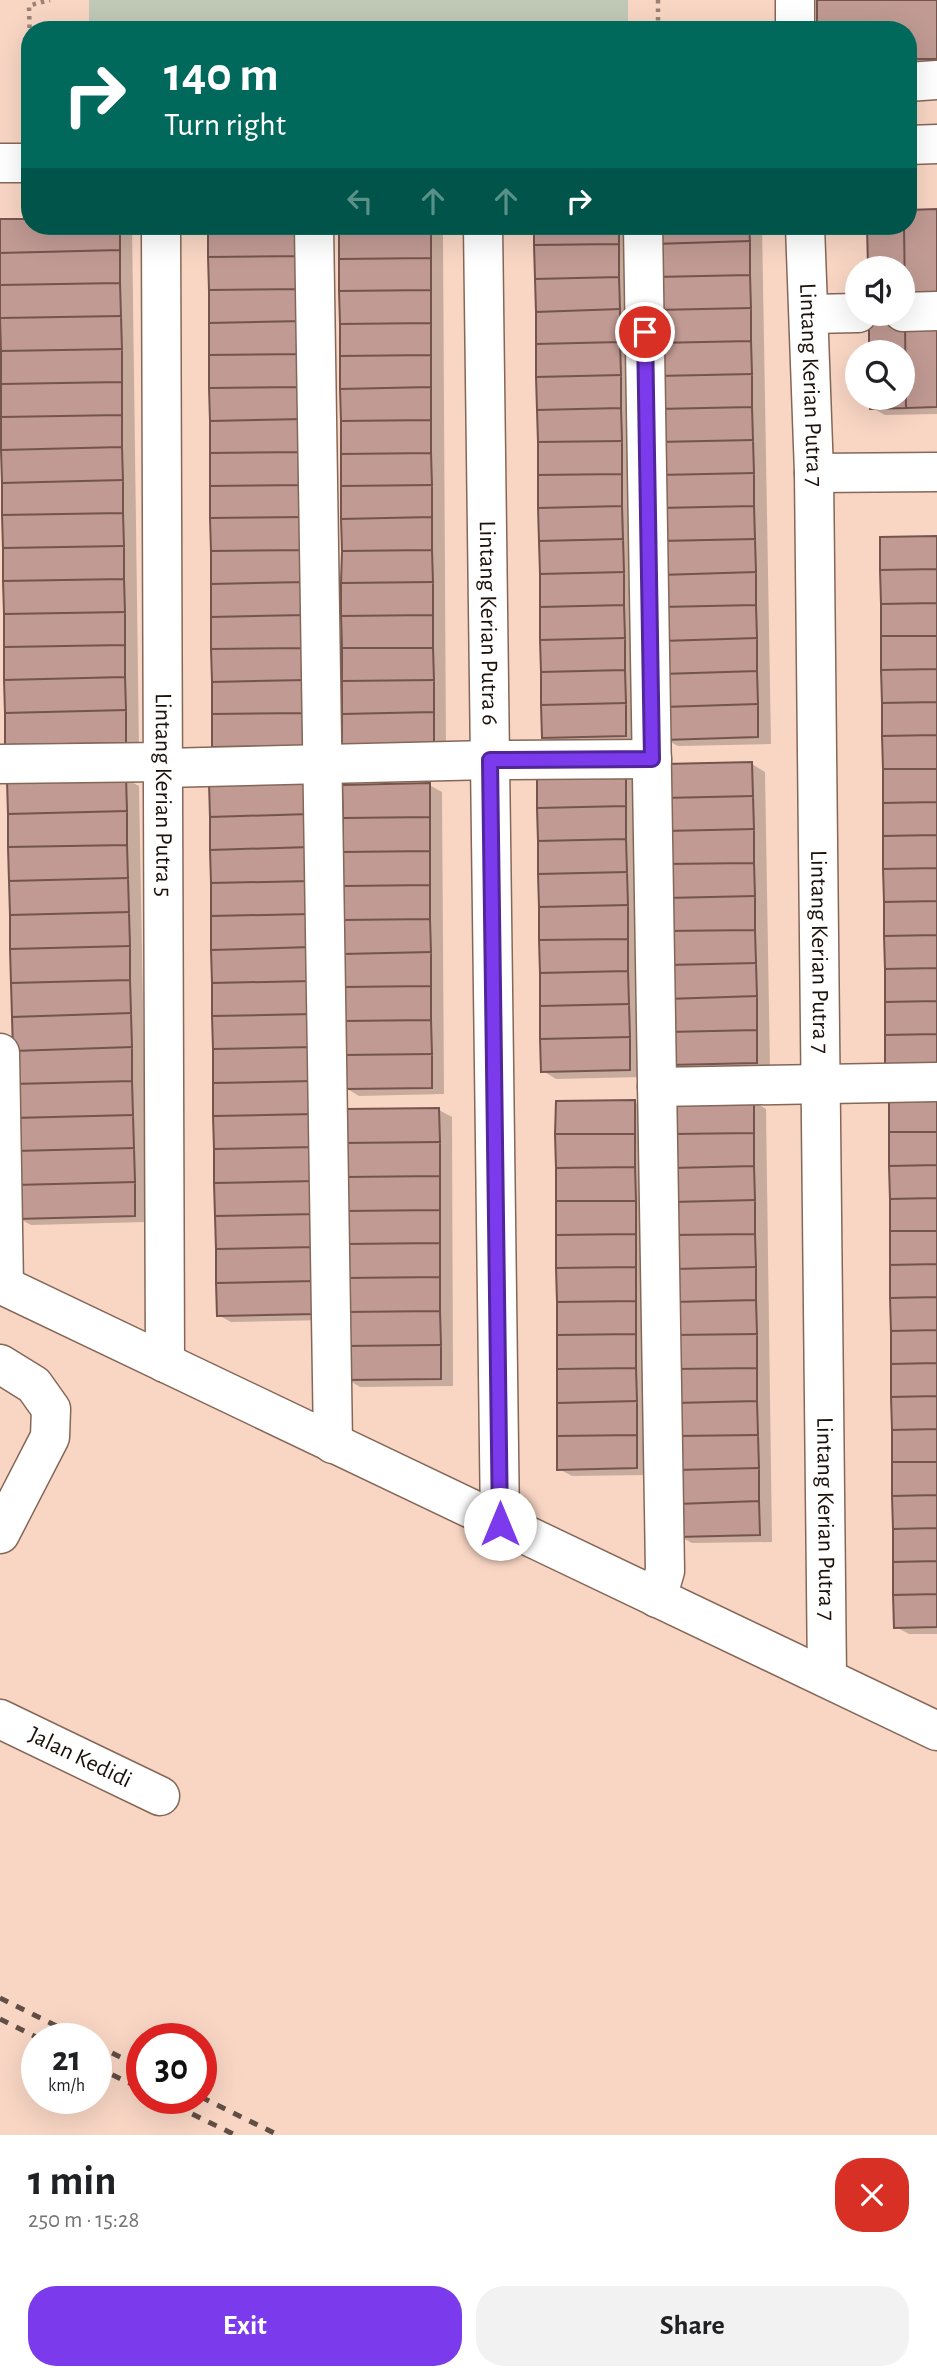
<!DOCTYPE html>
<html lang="en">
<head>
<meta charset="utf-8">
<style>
  body { margin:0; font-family:"Alegreya Sans",sans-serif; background:#f2f2f2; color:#202124; height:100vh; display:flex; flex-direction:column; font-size:26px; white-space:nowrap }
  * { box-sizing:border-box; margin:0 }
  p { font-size:23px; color:#757577 }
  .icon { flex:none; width:38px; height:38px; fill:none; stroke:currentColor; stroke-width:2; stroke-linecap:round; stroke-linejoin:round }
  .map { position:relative; height:2135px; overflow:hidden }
  .drawer { display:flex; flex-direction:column; background:#fff; flex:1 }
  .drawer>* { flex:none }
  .hud { position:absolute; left:21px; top:21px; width:896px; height:214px; border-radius:28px; box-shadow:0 7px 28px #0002; background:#00695c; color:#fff; overflow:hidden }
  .controls { position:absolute; left:845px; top:256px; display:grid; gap:14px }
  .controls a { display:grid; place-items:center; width:70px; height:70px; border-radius:50%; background:#fff; box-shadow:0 7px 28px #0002; font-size:35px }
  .speed { position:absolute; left:21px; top:2023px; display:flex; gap:14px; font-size:35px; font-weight:700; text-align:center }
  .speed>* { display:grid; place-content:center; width:91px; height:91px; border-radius:50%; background:#fff; box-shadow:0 7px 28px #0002; line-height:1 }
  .speed small { font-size:18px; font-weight:400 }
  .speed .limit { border:10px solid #d22; background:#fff; color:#111 }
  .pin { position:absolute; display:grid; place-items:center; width:60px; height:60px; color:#fff; margin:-30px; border:4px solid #fff; border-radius:50%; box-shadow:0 2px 7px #0007 }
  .me { position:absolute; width:77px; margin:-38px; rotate:0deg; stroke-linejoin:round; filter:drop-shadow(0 0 5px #0008) }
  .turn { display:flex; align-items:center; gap:24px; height:147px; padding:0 28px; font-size:32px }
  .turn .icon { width:91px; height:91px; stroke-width:2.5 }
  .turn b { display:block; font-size:49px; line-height:60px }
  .lanes { display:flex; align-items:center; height:66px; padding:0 28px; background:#0003; justify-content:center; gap:35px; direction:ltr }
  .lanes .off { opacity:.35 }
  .round { display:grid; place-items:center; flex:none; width:74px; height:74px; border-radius:28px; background:#f2f2f2 }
  .overview { display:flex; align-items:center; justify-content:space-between; height:119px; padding:0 28px }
  h1 { font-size:42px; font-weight:700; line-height:52px }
  .button { display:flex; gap:14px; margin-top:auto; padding:14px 28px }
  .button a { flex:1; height:80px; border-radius:28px; background:#7c3aed; color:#fff; font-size:28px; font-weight:700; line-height:80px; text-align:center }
  .button a+a { background:#f2f2f2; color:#202124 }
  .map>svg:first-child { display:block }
</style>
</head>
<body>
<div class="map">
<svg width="937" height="2135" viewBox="0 0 937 2135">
  <rect width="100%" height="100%" fill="#f9d6c4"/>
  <path fill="#c0c8b6" d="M89,0h539v30h-539z"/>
  <path fill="#0003" d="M819,0h118v72l-29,1v-43z
    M30,226h102l7,523 -119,3z
    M536,226h95l8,517 -82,1 -13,-7z
    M656,226h106l9,518 -93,2 -13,-7z
    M430,227l13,7 3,517 -102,-6z
    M937,324v90l-52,1 -13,-7 31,-11v-45z
    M752,764l13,8 5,297 -87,3 -13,-8z
    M626,775l12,8 5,294 -87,2 -13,-8z
    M126,779l13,7 8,436 -116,3 -13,-7z
    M211,785l118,535 -98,2 -13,-7z
    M429,785l13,7 2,302 -85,2 -13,-8z
    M937,1100v534h-28l-13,-7z
    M753,1101l13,8 6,433 -80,1 -13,-7z
    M634,1102l13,7 2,366 -77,1 -13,-7z
    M439,1110l13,7 1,269 -93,1 -13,-8z"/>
  <path fill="#c09a93" stroke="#75544e" stroke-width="2" d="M817,0h120v59h-29v-29h-91z
    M937,209v87l-32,1 -1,-71h4v-16z
    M0,219h30v7h90v24l-120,3z
    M208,226h95v30l-95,1z
    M339,226h92v32l-92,1z
    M534,226h85v18l-85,1z
    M654,226h95l1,15 -96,3z
    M867,226h37l1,71h-2v-29h-35z
    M750,241v34l-95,2 -1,-33z
    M619,244v33l-84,2 -1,-34z
    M120,250v33l-120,2v-32z
    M303,256v33l-94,1 -1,-33z
    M431,258v32l-92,1v-32z
    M750,275l1,33 -96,2v-33z
    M619,277l1,32 -84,3 -1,-33z
    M120,283l1,33 -121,2v-33z
    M303,289v32l-94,2v-33z
    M431,290v33l-91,1 -1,-33z
    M751,308v33l-95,2 -1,-33z
    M620,309v33l-84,2v-32z
    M121,316l1,33 -121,2 -1,-33z
    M303,321v33l-94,1v-32z
    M937,322v85l-31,1 -1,-85z
    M431,323v32l-91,1v-32z
    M905,323l1,85 -36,1v-12h33v-45h-34v-28z
    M751,341l1,33 -95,2 -1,-33z
    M620,342l1,33 -85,2v-33z
    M122,349v33l-121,2v-33z
    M303,354v33l-94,1v-33z
    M431,355v32l-91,2v-33z
    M752,374v33l-95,2v-33z
    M621,375v33l-84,2 -1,-33z
    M122,382v33l-121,2v-33z
    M303,387l1,32 -94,2 -1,-33z
    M431,387v33l-90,1 -1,-32z
    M752,407l1,33 -95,2 -1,-33z
    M621,408l1,33 -84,1 -1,-32z
    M122,415v32l-121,3v-33z
    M304,419v33l-94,1v-32z
    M431,420v33l-90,1v-33z
    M753,440l1,33 -95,2 -1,-33z
    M622,441v33l-84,1v-33z
    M122,447l1,33 -121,3 -1,-33z
    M304,452v33l-94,1v-33z
    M431,453l1,32 -91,1v-32z
    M754,473v33l-95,2v-33z
    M622,474v32l-84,2v-33z
    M123,480v33l-121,2v-32z
    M304,485l1,32 -95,1v-32z
    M432,485v32l-91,2v-33z
    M622,506l1,33 -84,2 -1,-33z
    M754,506l1,33 -96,2v-33z
    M123,513l1,33 -121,2 -1,-33z
    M305,517v33l-94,1 -1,-33z
    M432,517v33l-90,1 -1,-32z
    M937,536v33l-57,1v-33z
    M623,539l1,33 -84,2 -1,-33z
    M755,539l1,33 -96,3 -1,-34z
    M124,546v33l-121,2v-33z
    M305,550v32l-94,2v-33z
    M432,550l1,32 -92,1 1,-32z
    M937,569v34l-56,1 -1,-34z
    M624,572v33l-84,2v-33z
    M756,572v33l-95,2 -1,-32z
    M124,579l1,33 -121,2 -1,-33z
    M305,582v33l-94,2v-33z
    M433,582v33l-92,1v-33z
    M937,603v33h-56v-32z
    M624,605l1,33 -85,2v-33z
    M756,605l1,33 -95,3 -1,-34z
    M125,612v33l-121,2v-33z
    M305,615v33l-94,1v-32z
    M433,615v33h-91l-1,-32z
    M881,636h56v33l-56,1z
    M625,638v32l-84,2 -1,-32z
    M757,638v33l-95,3v-33z
    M125,645v32l-121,3v-33z
    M305,648l1,32 -94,2 -1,-33z
    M342,648h91l1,32 -92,1z
    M937,669v33l-55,1 -1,-33z
    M625,670l1,33 -85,2v-33z
    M757,671l1,33 -95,3 -1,-33z
    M125,677l1,33 -121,3 -1,-33z
    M306,680v33l-94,1v-32z
    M434,680v32l-92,2v-33z
    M937,702v33l-55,1v-33z
    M626,703v33l-84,2 -1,-33z
    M758,704v33l-94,3 -1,-33z
    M126,710v33l-121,2v-32z
    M434,712v33l-92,1v-32z
    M306,713v33l-94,1v-33z
    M937,735v34h-54l-1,-33z
    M752,762l1,34 -89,2v-34z
    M883,769h54v33l-54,1z
    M626,773v33l-89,2v-33z
    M126,777l1,34 -119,3 -1,-33z
    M309,781l1,33 -100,3 -1,-34z
    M430,783v34l-87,1 -1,-33z
    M753,796l1,33 -89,2 -1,-33z
    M937,802v33l-54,1v-33z
    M626,806v33l-88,2 -1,-33z
    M127,811v34l-119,2v-33z
    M310,814v33l-100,3v-33z
    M430,817v34l-87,1v-34z
    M754,829v34l-89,1v-33z
    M937,835v33l-54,1v-33z
    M626,839l1,33 -89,2v-33z
    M127,845l1,33 -119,3 -1,-34z
    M310,847v34l-99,2 -1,-33z
    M430,851v34l-87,1v-34z
    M754,863l1,33 -89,2 -1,-34z
    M937,868v33l-53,1 -1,-33z
    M627,872l1,33 -89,2 -1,-33z
    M128,878l1,34 -119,3 -1,-34z
    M310,881l1,33 -100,2v-33z
    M430,885v34l-87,1v-34z
    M755,896v34l-89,1v-33z
    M937,901v34l-53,1v-34z
    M628,905v34l-89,1v-33z
    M129,912l1,34 -120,3v-34z
    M311,914v33l-100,3v-34z
    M430,919l1,33 -88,2v-34z
    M755,930l1,33 -89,2 -1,-34z
    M937,935v33l-52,1 -1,-33z
    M628,939v32l-88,2 -1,-33z
    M130,946v34l-119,3 -1,-34z
    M311,947l1,34 -100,2 -1,-33z
    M431,952v34l-87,1 -1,-33z
    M756,963l1,33 -90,3v-34z
    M937,968v33l-52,1v-33z
    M628,971l1,33 -89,2v-33z
    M130,980l1,33 -119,4 -1,-34z
    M312,981l1,33 -101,2v-33z
    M431,986v34l-87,1v-34z
    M757,996v34l-89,2 -1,-33z
    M937,1001v33l-52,1v-33z
    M629,1004l1,33 -90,2v-33z
    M131,1013l1,34 -119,4 -1,-34z
    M313,1014l-1,33 -99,2 -1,-33z
    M431,1020l1,34 -88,1v-34z
    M757,1030v33l-88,2 -1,-33z
    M937,1034v33l-52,1v-33z
    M630,1037v33l-89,2 -1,-33z
    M132,1047v34l-119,3v-33z
    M312,1047l1,34 -100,2v-34z
    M432,1054v34l-87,1 -1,-34z
    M132,1081l1,34 -120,3v-34z
    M313,1081l1,33 -101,2v-33z
    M754,1099v34l-82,1 -1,-33z
    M937,1099v33h-48v-32z
    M635,1100v34h-80l1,-33z
    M439,1108l1,34 -96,1v-34z
    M314,1114v33l-100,2 -1,-33z
    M133,1115l1,33 -119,3 -2,-33z
    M889,1132h48v33l-48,1z
    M754,1133v33l-82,2v-34z
    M555,1134h80v33l-79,1z
    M440,1142v34l-95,1 -1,-34z
    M314,1147l1,34 -101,2v-34z
    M134,1148l1,34 -120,3v-34z
    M937,1165v33l-47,1 -1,-33z
    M754,1166l1,34 -82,2 -1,-34z
    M635,1167l1,34h-80v-33z
    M440,1176v34l-95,1v-34z
    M315,1181v33l-100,2 -1,-33z
    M135,1182v34l-119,3 -1,-34z
    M937,1198v33h-47v-32z
    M755,1200v34l-82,1v-33z
    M556,1201h80v33l-80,1z
    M440,1210v33l-95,1v-33z
    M315,1214v33l-99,2 -1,-33z
    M890,1231h47v33l-47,1z
    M636,1234v33l-80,1v-33z
    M755,1234l1,33 -82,2 -1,-34z
    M440,1243v34l-95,1v-34z
    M315,1247l1,34 -100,2v-34z
    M937,1264v33l-47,1v-33z
    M636,1267v34l-79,1 -1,-34z
    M756,1267v33l-82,2v-33z
    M440,1277v34l-95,1v-34z
    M316,1281v33l-99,2 -1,-33z
    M937,1297v33l-46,1 -1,-33z
    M756,1300l1,34 -83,1v-33z
    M636,1301v33l-79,1v-33z
    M440,1311l1,34 -96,1v-34z
    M937,1330v33l-46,1v-33z
    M636,1334v34l-79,1v-34z
    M757,1334v34l-82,1 -1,-34z
    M441,1345v34l-96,1v-34z
    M937,1363v33l-46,1v-33z
    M636,1368l1,33 -80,2v-34z
    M757,1368v33l-82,2v-34z
    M937,1396v33l-45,1 -1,-33z
    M637,1401v34l-80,1v-33z
    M757,1401l1,34 -82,1 -1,-33z
    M937,1429v33h-45v-32z
    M637,1435v33l-80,2v-34z
    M758,1435l1,33 -83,2v-34z
    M892,1462h45v33l-45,1z
    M759,1468v33l-82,3 -1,-34z
    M937,1495v33l-44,1 -1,-33z
    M759,1501l1,34 -83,2v-33z
    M937,1528v33l-44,1v-33z
    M937,1561v33l-44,1v-33z
    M937,1594v33l-43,1 -1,-33z"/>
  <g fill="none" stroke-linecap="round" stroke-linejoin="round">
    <defs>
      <g id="minor">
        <path d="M795,0v30"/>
        <path d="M908,82l29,-2"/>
        <path d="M908,145l29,-1"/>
        <path d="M0,163h30"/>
        <path id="s1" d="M161,226l4,1137"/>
        <path d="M314,226l19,1218"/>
        <path id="s2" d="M483,226l17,1298"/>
        <path d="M643,226l22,1345 -8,27"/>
        <path id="s3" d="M805,226l9,247 13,1205"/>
        <path d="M903,312l34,-1"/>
        <path d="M809,314l49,-1"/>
        <path d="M814,473l123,-1"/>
        <path d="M0,764l164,-2"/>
        <path d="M164,768l326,-8 162,-1"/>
        <path d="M0,1053l4,233"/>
        <path d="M657,1087l280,-5"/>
        <path d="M0,1284l937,447"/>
        <path d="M0,1364l34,21 17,24 -1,28 -50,97"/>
        <path id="s4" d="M0,1719l160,77"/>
      </g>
    </defs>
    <use href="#minor" stroke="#856757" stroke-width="41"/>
    <path stroke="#9b8175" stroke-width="4.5" stroke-dasharray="3.5 5" stroke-linecap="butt" d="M658,0v30
      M30,45l-1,-38 2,-2 19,-5"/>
    <use href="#minor" stroke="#fff" stroke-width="38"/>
    <path stroke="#614e45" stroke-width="5" stroke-dasharray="9 9" stroke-linecap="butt" d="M0,1998l83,41
      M0,2019l40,20
      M96,2045l46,23
      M96,2067l46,22
      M201,2097l77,38
      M160,2098l75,37"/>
  </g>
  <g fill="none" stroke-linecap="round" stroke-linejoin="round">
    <defs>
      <path id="route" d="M500,1524l-10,-764 162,-1 -7,-427"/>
    </defs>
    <use href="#route" stroke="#51269a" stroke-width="18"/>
    <use href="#route" stroke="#7c3aed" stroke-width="12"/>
  </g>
  <g text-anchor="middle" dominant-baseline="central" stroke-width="5" stroke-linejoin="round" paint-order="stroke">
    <g font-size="24" fill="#1d110b" stroke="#fce7dc">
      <text stroke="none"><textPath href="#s3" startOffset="159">Lintang Kerian Putra 7</textPath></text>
      <text stroke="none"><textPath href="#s2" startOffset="397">Lintang Kerian Putra 6</textPath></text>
      <text stroke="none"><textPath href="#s1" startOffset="569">Lintang Kerian Putra 5</textPath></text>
      <text stroke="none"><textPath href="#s3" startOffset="726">Lintang Kerian Putra 7</textPath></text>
      <text stroke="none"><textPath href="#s3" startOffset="1293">Lintang Kerian Putra 7</textPath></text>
      <text stroke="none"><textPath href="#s4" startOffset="89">Jalan Kedidi</textPath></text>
    </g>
  </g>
</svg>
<div class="controls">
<a><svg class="icon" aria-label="sound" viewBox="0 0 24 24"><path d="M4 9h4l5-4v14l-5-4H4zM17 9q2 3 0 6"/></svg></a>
<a><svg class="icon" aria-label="search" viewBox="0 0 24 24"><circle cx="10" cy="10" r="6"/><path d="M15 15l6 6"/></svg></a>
</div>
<div class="speed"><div>21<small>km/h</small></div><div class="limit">30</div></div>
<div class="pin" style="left:645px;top:332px;background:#d93025"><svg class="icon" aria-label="arrive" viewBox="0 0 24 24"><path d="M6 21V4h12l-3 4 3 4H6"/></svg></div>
<svg class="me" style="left:500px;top:1524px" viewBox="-20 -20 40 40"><circle r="19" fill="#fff"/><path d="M0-13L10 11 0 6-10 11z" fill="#7c3aed"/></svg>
<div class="hud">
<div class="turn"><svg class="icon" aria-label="right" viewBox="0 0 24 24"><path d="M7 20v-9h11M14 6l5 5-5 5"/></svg><div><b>140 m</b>Turn right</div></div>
<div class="lanes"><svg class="icon off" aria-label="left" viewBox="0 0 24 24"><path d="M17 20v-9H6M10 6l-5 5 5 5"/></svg><svg class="icon off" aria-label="ahead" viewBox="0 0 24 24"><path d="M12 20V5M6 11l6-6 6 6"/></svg><svg class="icon off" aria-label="ahead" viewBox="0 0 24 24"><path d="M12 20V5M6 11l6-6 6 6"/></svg><svg class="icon" aria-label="right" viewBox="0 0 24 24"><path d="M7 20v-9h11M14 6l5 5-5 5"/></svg></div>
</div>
</div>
<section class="drawer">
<div class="overview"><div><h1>1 min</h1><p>250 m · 15:28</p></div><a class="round" style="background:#d93025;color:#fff"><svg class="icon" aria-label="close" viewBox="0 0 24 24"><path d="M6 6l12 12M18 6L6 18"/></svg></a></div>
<div class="button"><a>Exit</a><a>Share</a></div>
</section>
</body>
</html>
